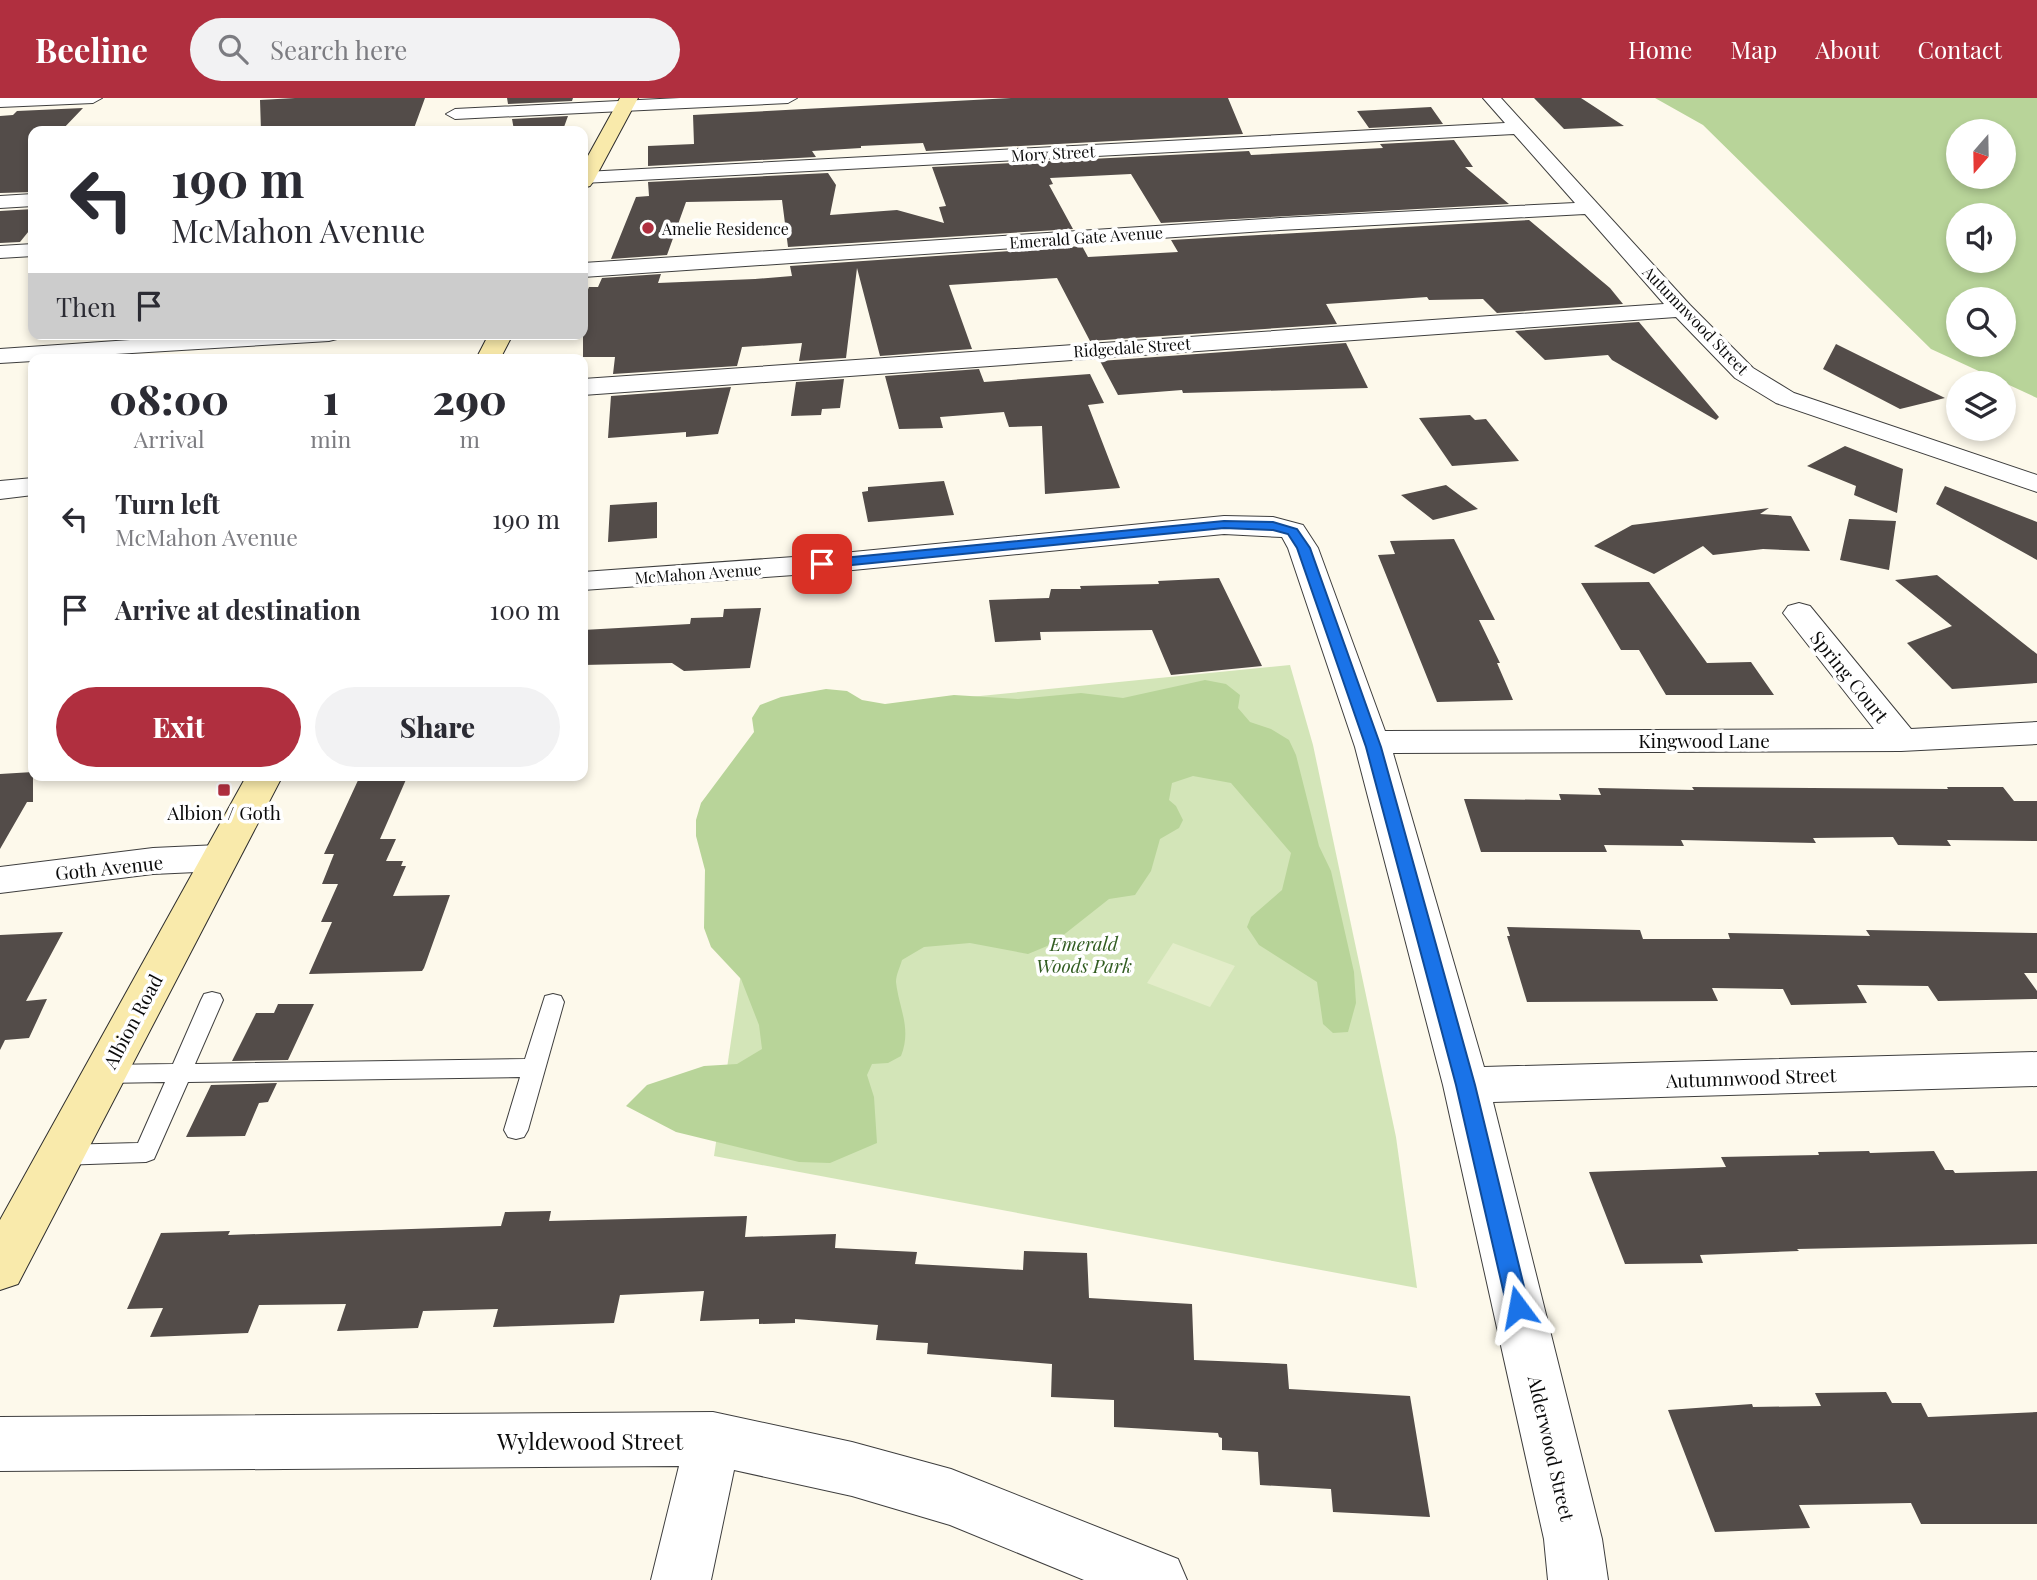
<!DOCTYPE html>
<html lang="en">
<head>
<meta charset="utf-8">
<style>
  body { margin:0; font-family:"Playfair Display",serif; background:#f2f2f3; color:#2b2b33; height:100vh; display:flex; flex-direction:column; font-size:26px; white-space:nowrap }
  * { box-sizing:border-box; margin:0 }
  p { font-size:23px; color:#7c7c81 }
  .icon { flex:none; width:38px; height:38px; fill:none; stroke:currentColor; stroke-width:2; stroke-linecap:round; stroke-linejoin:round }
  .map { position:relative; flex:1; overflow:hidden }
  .details { position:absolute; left:28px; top:256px; width:560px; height:427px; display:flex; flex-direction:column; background:#fff; border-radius:14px; box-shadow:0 4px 10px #0003 }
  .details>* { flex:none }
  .guide { position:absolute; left:28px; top:28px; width:560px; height:214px; border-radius:14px; box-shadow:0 4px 10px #0003; background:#fff; color:#2b2b33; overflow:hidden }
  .needle { width:46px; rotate:200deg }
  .tools { position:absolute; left:1946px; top:21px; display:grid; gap:14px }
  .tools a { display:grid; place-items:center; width:70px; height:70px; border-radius:50%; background:#fff; box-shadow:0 4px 10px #0003; font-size:35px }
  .pin { position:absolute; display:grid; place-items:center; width:60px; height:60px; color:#fff; margin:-30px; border-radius:14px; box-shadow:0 4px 10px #0006 }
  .me { position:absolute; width:77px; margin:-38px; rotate:347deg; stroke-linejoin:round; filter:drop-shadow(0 0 5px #0008) }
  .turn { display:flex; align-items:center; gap:24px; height:147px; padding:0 28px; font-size:32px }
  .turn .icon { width:91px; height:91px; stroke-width:2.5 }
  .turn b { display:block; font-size:49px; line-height:60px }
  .then { display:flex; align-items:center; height:66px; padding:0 28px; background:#0003; gap:14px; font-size:26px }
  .eta { display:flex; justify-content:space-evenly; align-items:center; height:119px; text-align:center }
  .eta b { font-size:42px; font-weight:800; line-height:49px }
  .button { display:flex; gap:14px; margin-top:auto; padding:14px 28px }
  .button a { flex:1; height:80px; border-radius:42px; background:#b02f3f; color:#fff; font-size:28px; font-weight:800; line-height:80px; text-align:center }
  .button a+a { background:#f2f2f3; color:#2b2b33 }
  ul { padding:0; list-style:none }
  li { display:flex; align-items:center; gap:21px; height:91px; padding:0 28px }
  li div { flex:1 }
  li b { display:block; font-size:26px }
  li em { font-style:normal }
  header { display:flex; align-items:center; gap:42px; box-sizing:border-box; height:98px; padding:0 35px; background:#b02f3f; color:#fff }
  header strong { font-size:33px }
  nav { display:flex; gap:38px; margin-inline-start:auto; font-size:24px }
  .search { width:490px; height:63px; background:#f2f2f3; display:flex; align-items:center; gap:18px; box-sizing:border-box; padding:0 24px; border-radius:38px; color:#7c7c81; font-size:26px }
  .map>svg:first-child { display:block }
</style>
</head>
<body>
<header>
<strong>Beeline</strong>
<div class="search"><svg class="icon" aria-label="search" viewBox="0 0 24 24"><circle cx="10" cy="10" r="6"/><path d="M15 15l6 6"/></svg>Search here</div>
<nav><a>Home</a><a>Map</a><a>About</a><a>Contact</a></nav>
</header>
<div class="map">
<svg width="2037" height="1482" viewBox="0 0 2037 1482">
  <rect width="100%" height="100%" fill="#fdf9eb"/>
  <path fill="#d3e5b8" d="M1290,567l23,80 83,392 21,151 -703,-132 65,-440z"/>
  <path fill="#b8d499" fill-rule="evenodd" d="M1655,0h382v300l-106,-49 -228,-224zM1958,33h46v46h-46zM1958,117h46v46h-46zM1958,201h46v46h-46z
    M1205,582l21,4 14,11 -2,13 12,14 21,7 18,11 7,15 23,91 12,25 23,101 2,31 -8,29 -15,1 -10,-9 -6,-42 -58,-37 -12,-18 4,-10 31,-27 9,-37 -60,-70 -38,-7 -21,7 -3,17 7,6 7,14 -4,8 -19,11 -9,32 -16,24 -26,4 -57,45 -24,10 -58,-11 -46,4 -22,13c-2,7 -6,15 -6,22 3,27 16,46 5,74l-13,7 -16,1 -5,11 7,22 3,46 -47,20 -31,-1 -123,-30 -50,-26 21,-21 57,-19 33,-2 25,-15 -3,-24 -18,-46 -30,-32 -7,-19 1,-58 -9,-34v-16l5,-17 53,-71 -2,-14 8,-13 21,-8 45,-8 21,2 15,9 23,4 69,-9 64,4 63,-6 42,5z"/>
  <path fill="#e3edc9" d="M1173,845l62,23 -25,41 -63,-24z"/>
  <path fill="#534c49" d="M295,0h130l-12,33h-152l-1,-31z
    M507,0h66l-1,3 -64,3z
    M1011,0h217l15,36 -317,17 -3,-8 -62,3v2l-49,3 4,6 -168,9v-20l46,-2 -1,-29z
    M1534,0h47l43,28 -60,3z
    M1431,9l12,17 -74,4 -12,-17z
    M83,10l-22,23h-28v61l-33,1v-77l13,-1 4,-4z
    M568,18l-4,11 -50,3 -2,-11z
    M1454,42l19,27h-8l44,37 -348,19 -30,-49 -81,4 3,6 -4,1 24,44 -285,18 -6,-47 -96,2 -19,53 -56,4 25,-62 13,-1 -1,-14 180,-9 8,12 -6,30 67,-5 47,13 -5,-16 7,-1 -14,-39 317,-16 2,4 132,-7 -3,-4z
    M33,111v17l-13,16 -20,1v-32z
    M1529,122l81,68 13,16 -126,9 -14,-14 -54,1 -2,-3 -101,7 11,20 -247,17 -33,-63 -108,7 23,64 -92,7 -23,-88 -11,90 -47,3 3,-18 -60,4 -5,19 -124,8 2,-17h-32v-55l6,-15h9l4,-9 59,-4 -3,9 97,-4 37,-3 -2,-10 292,-20 6,11 90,-5 -7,-12z
    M1639,224l80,95 -3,3 -104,-60 -4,-5 -63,5 -30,-29z
    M1346,245l22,45 -185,5 -1,-3 -64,5 -18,-34z
    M1836,246l109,54 -45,11 -77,-40z
    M979,271l5,13 106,-8 14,29 -16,2 32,83 -75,6 -3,-68 -33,1 -5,-15 -64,5 3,11 -44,1 -14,-53z
    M844,281l-4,29 -18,1 -1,6 -30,1 5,-34z
    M731,289l-13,47 -32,3v-5l-78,6 3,-42z
    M1470,317l5,5 11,-1 33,42 -67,5 -33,-48z
    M1845,348l58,23 -6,44 -43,-18 2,-9 -49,-20z
    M944,383l10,34 -86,7 -6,-30 6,-1v-4z
    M1446,387l32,24 -45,11 -32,-25z
    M1945,388l92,36v38l-101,-56z
    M657,404v36l-49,4 2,-37z
    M1769,410l-9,6 31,2 19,35 -47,-2 -50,6 -10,-9 -49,28 -60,-28 38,-21z
    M1849,421l47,2 -7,49 -49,-10z
    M1454,441l41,81h-16l21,43h-3l16,37 -76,2 -59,-147 17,-1 -5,-13z
    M1937,477l100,79v29l-85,6 -45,-46 45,-17 -57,-46z
    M1219,480l43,88 -91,9 -19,-45 -112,2 1,8 -46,2 -6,-42 60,-2 2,-9h30l-1,-3 79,-2 -1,-3z
    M1649,484l58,81 44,-1 23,33h-108l-27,-45h-18l-40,-67z
    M761,510l-11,60 -66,3 -12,-8 -89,2v-35l107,-6 1,-6 32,-1 1,-8z
    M33,674v30h-6l-27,47v-75z
    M408,677l-28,64h16l-10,22h17l-2,5h5l-13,30 57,-1 -26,73 -2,3 -113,3 23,-52h-11l17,-38h-16l12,-30h-10l36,-78z
    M1692,689l256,2 -1,-2h56l11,14h23v40l-90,-1 4,6 -53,-1 -5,-8 -80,1 3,5 -135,-3 3,6 -80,-1 3,7h-126l-17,-53 97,1 -2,-6 42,1 -3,-7 96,2z
    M1507,829l133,3 3,9h87l-2,-6 142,3 -4,-6 171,3v40h-13l13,18v8l-99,2 -10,-15 -71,-1 10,18 -76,2 -8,-16 -71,-1 6,13 -191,1 -20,-66h3z
    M63,834l-37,69 21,-2 -18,39 -24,2 -5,10v-115z
    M278,906h36l-26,56 -56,1 24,-48h18z
    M277,985l-9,19 -9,1 -14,33 -59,1 25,-52z
    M1869,1053l1,2 64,-2 11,19h8l2,3 82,-2v73l-240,5 2,2 -99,4 3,8 -78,1 -36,-92 137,-5 -5,-10 98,-2 -1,-3z
    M551,1113l-2,10 198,-5 -2,21 91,-3 -1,14 82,4 -2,12 108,6 1,-19 63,2 2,45 103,6 2,56 93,4 2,25 121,7 20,121 -97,-5 -2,-23 -71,-4 -2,-33 -36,-2v-12l-3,-1 -1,-4 -104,-6v-27l-63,-3 1,-33 -125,-10 1,-11 -52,-3 2,-15 -83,-6v4l-36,1v-5l-59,2 4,-30 -84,4 -6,28 -121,4 5,-18 -75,2 -5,17 -81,3 9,-27 -87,1 -11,28 -98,4 13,-29 -36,1 34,-76 69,-2 -2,4 273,-9 4,-14z
    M1886,1294l6,11h29l7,14 109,-5v112h-116l-10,-21 -112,2 11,23 -95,4 -47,-122 84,-6 1,3 68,-1 -6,-13z"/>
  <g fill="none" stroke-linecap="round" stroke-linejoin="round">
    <defs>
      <path id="lane" d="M212,894l8,2 3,6 -28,64 330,-5 20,-63 8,-2 8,2 3,6 -36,128 -4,7 -8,2 -8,-2 -4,-7 16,-53 -332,5 -34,77 -8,3 -85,3 -8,-3 -4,-7 4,-7 8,-3 77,-2 27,-61 -61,1 -8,-3 -3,-6 3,-6 8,-3 69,-1 28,-64 3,-6z"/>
      <path id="street" d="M0,0h102l-9,5 -93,4z
        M680,0h117l-9,5 -333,16 -9,-5 9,-5z
        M1483,0h18l189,207 63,63 41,25 243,82v17l-261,-89 -41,-25 -59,-61 -1093,78v-16l1081,-75 -79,-90 -305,16 -697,47v-14l697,-45 295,-15 -61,-69 -931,49 2,-11 920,-49z
        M33,96v12l-33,2v-12z
        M33,146v12l-33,2v-12z
        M217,236h124l-4,5 -8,2 -296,18v2l-33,2v-14z
        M33,380v17l-33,4v-18z
        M1224,418l49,1 30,8 15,23 67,183 489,-2 -91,-116 5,-7 11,-3 11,3 101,123 126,-7v22l-136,7 -508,2 91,314 553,-15v34l-544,16 109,437 6,41h-60l-4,-41 -101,-454 -88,-338 -67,-199 -6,-11 -58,-3 -402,39 -239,17v-18l239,-17z
        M218,747l14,4 6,9 -6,9 -14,4 -65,3 -153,19v-26l153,-19z
        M713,1314l139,30 99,27 227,90 9,21h-103l-134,-55 -98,-29 -118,-26 -23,110h-60l28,-114 -679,5v-54z"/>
      <path id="secondary" d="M620,0h18l-45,84 -3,4 -7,2v-23z
        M489,236h24l-13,25h-24z
        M247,677h36l-265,509 -18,6v-70z"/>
    </defs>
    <use href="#lane" stroke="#3e3e3e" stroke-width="2"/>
    <use href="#street" stroke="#3e3e3e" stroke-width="2"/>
    <use href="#secondary" stroke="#2d2d2d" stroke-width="2"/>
    <use href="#lane" fill="#fff" fill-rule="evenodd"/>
    <use href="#street" fill="#fff" fill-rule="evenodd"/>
    <use href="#secondary" fill="#f9eaab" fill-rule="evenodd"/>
  </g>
  <path fill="#1a73e8" stroke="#114b97" stroke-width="2" d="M1224,423l49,1 24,7 13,19 71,199 94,338 54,222 -3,7 -8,3 -7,-3 -4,-7 -51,-222 -90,-338 -69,-199 -9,-14 -15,-4 -49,-2 -402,40 -6,-4 6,-4z"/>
  <g fill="#b02f3f" stroke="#fff" stroke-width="2.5">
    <circle cx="648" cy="130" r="7"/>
    <rect x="217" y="685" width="14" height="14" rx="3.5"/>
  </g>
  <g text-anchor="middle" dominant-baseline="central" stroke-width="7" stroke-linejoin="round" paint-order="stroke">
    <g font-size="16" fill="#0b0b0b" stroke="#fff">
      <text transform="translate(1053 55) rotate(-3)">Mory Street</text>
      <text transform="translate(1086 139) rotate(-4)">Emerald Gate Avenue</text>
      <text transform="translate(1696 222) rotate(46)">Autumnwood Street</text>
      <text transform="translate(1132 249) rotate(-4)">Ridgedale Street</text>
      <text transform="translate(698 475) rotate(-4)">McMahon Avenue</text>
    </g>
    <g font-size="16" fill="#0b0b0b" stroke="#fff" text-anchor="start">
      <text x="662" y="130">Amelie Residence</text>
    </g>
    <g font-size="19" fill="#0b0b0b" stroke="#fff">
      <text transform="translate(1850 578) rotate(51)">Spring Court</text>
      <text x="1704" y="642">Kingwood Lane</text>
      <text transform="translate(109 769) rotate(-6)">Goth Avenue</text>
      <text transform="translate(132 923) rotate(-62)">Albion Road</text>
      <text transform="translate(1751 979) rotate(-2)">Autumnwood Street</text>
      <text transform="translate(1552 1350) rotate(77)">Alderwood Street</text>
    </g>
    <g font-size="19" fill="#0b0b0b" stroke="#fff">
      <text x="224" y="714">Albion / Goth</text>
    </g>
    <g font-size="19" font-style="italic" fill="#325d22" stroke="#fff">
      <text x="1084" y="845">Emerald<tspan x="1084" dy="22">Woods Park</tspan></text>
    </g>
    <g font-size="23" fill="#0b0b0b" stroke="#fff">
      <text x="590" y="1342">Wyldewood Street</text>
    </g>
  </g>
</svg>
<div class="tools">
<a><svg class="needle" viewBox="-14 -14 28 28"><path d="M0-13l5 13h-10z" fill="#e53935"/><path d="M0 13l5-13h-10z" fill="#7c7c81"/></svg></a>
<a><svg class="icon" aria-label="sound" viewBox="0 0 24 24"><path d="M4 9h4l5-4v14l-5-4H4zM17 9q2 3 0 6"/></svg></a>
<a><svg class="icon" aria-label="search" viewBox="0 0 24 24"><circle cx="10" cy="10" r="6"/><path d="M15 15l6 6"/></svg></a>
<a><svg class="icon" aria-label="layers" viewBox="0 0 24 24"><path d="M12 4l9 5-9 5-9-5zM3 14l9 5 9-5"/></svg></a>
</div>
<div class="pin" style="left:822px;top:466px;background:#d93025"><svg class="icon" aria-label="arrive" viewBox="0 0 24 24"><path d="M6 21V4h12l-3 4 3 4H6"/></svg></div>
<svg class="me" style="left:1518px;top:1209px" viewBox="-20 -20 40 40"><path d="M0-17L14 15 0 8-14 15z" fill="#1a73e8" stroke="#fff" stroke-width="4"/></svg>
<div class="guide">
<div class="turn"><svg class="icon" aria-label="left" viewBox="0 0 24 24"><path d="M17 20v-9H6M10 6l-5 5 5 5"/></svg><div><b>190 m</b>McMahon Avenue</div></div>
<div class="then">Then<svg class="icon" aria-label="arrive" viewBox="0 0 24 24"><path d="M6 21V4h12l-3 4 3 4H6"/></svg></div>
</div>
<section class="details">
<div class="eta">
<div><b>08:00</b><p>Arrival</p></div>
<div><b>1</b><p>min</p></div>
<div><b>290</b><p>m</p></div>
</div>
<ul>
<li><svg class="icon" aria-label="left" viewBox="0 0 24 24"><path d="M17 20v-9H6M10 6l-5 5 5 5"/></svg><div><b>Turn left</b><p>McMahon Avenue</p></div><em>190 m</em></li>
<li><svg class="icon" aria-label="arrive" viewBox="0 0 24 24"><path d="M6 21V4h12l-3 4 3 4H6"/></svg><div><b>Arrive at destination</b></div><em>100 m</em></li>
</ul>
<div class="button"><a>Exit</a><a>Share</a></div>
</section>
</div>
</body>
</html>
